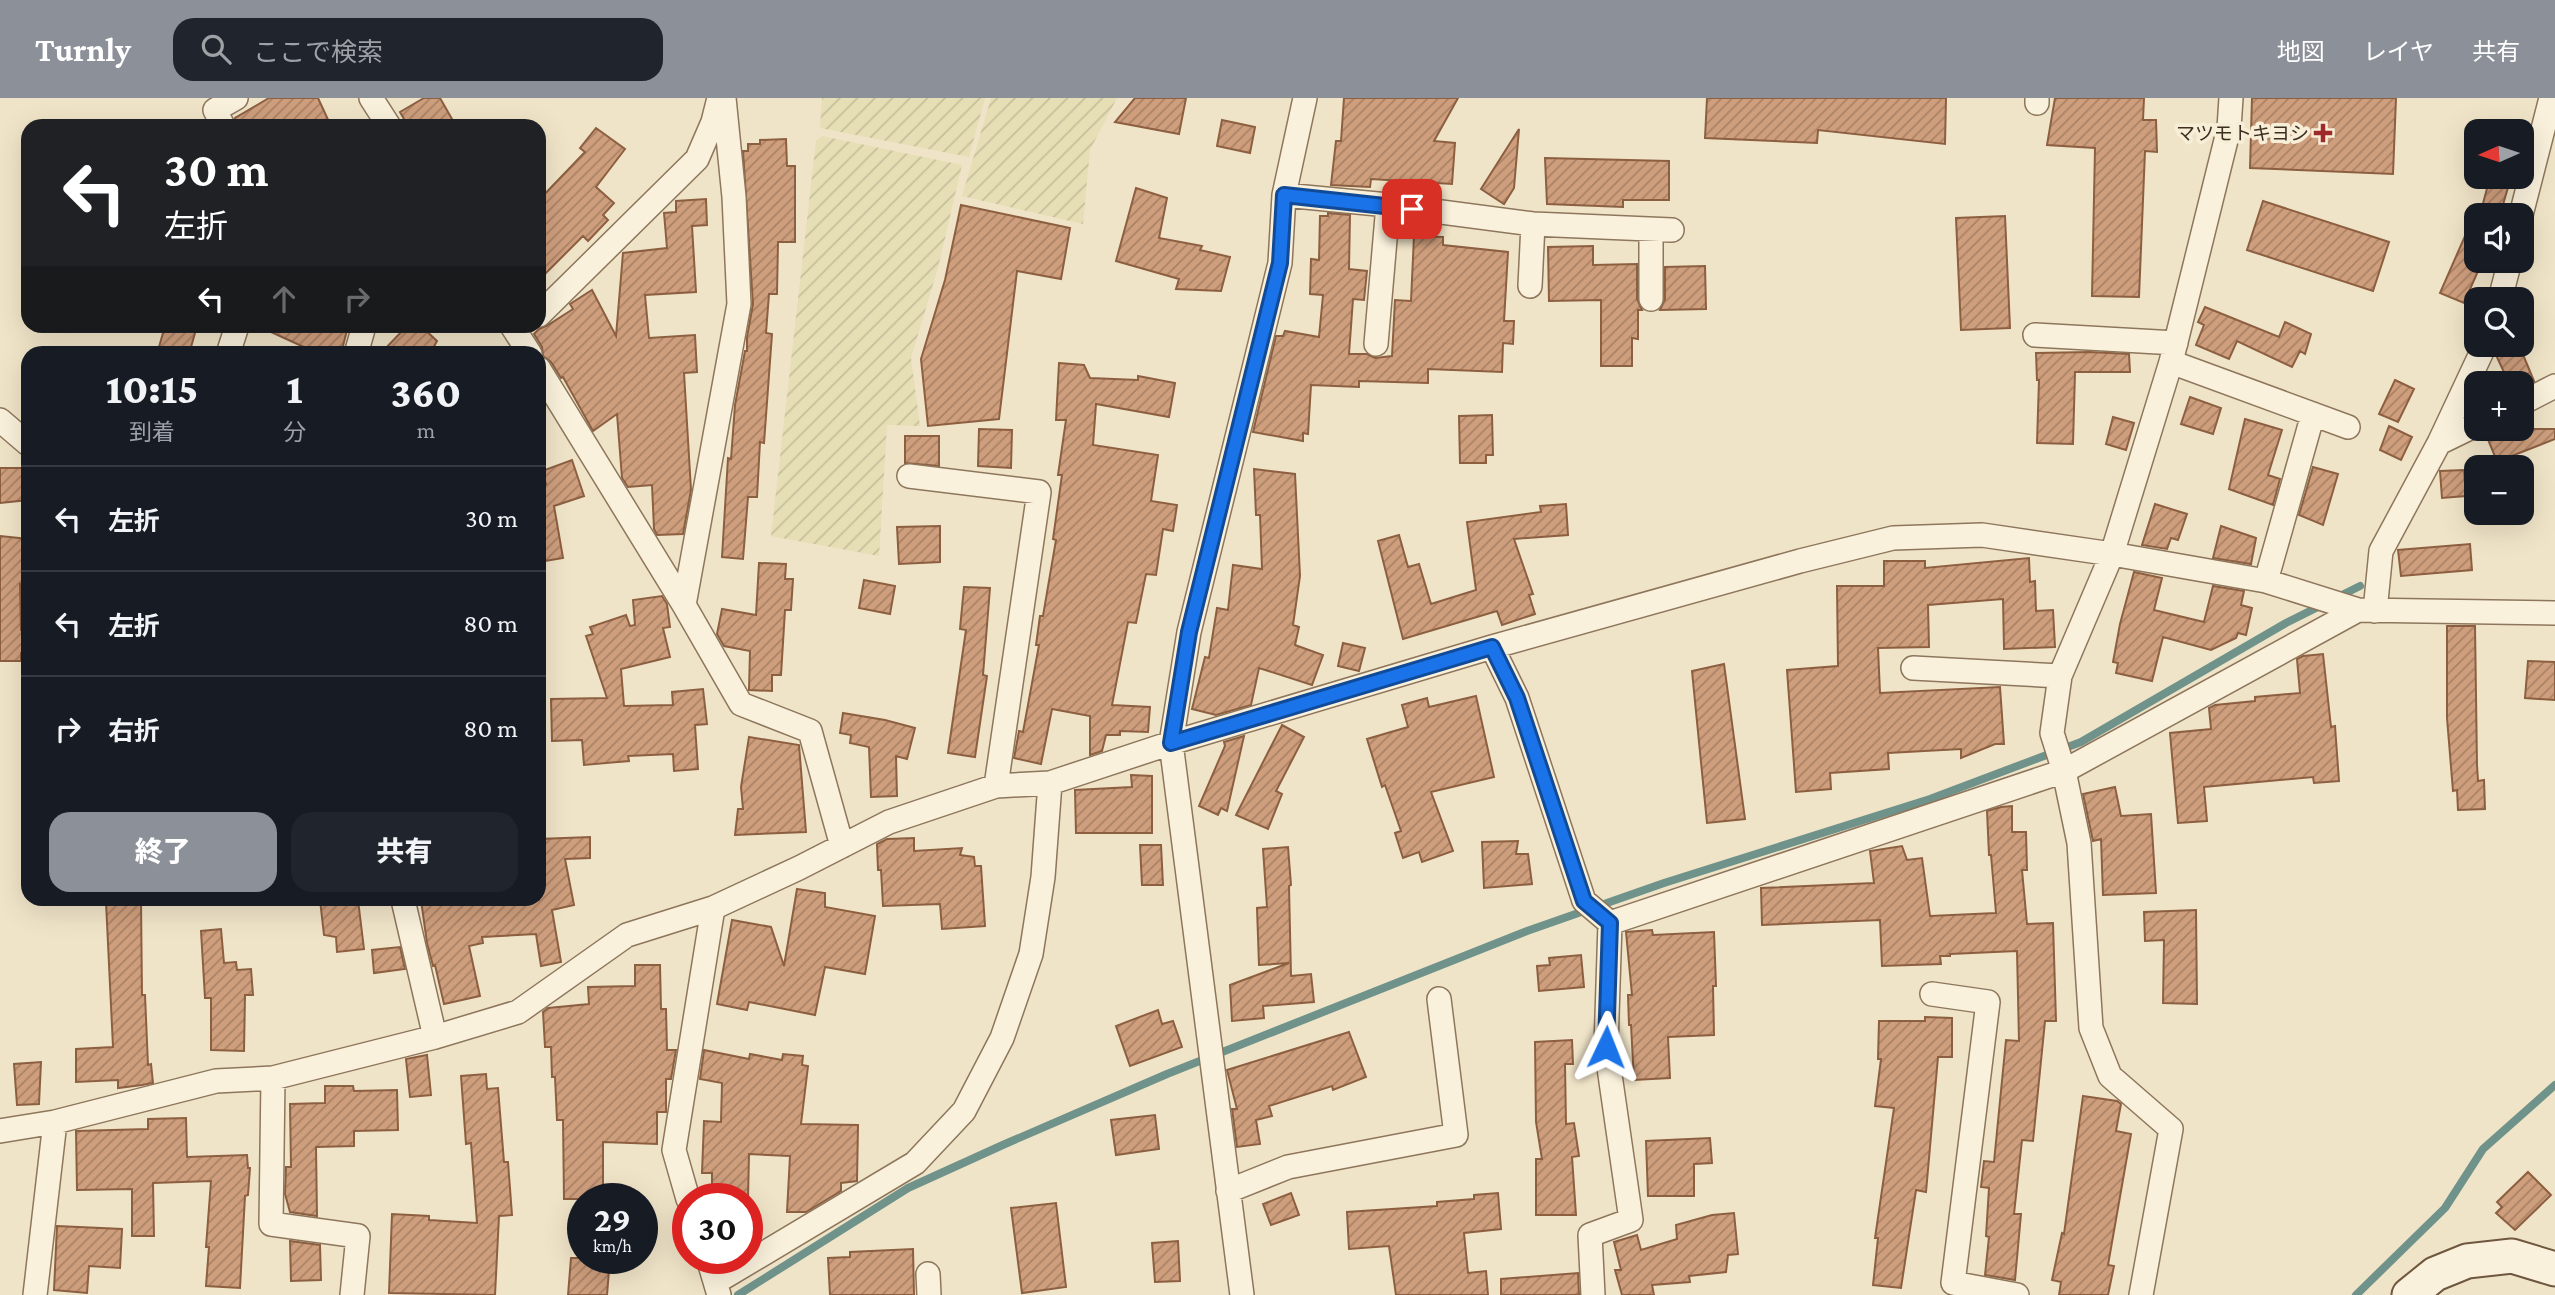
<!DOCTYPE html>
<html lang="ja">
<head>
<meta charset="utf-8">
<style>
  body { margin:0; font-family:"Crimson Pro","Noto Sans JP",serif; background:#20242c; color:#f1f3f6; height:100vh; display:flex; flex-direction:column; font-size:26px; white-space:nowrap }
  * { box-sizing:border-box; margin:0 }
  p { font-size:23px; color:#9ea1a6 }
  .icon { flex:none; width:38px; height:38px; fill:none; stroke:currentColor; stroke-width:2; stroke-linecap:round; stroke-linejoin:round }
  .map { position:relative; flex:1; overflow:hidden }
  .side { position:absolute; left:21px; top:248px; width:525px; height:560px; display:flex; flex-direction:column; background:#171b24; border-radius:21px; box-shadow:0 7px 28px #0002 }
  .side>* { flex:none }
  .guide { position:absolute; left:21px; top:21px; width:525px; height:214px; border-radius:21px; box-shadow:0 7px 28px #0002; background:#202124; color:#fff; overflow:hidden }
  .needle { width:46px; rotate:267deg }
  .tools { position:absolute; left:2464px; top:21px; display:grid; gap:14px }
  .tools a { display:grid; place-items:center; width:70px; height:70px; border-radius:14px; background:#171b24; box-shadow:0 7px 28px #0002; font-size:35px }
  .speed { position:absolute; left:567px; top:1085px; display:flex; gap:14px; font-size:35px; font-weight:700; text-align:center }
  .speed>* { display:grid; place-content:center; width:91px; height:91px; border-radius:50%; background:#171b24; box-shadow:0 7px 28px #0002; line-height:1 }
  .speed small { font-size:18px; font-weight:400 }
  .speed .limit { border:10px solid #d22; background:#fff; color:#111 }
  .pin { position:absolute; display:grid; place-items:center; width:60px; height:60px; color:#fff; margin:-30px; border-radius:14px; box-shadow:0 4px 10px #0006 }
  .me { position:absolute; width:77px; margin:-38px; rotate:2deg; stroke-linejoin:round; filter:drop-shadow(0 0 5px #0008) }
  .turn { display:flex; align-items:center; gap:24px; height:147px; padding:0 28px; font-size:32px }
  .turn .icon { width:91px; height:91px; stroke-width:2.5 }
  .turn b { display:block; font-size:49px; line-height:60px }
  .lanes { display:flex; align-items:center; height:66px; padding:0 28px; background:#0003; justify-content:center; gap:35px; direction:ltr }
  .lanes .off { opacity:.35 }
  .eta { display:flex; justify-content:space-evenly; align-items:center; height:119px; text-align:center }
  .eta b { font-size:42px; font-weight:800; line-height:49px }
  .cta { display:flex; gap:14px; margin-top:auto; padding:14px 28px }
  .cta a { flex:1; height:80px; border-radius:21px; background:#8c9099; color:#fff; font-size:28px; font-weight:800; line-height:80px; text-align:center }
  .cta a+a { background:#20242c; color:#f1f3f6 }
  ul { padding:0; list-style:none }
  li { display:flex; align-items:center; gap:21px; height:105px; padding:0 28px; border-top:2px solid #363941 }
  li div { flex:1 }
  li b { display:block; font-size:26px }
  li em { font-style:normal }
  header { display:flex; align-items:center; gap:42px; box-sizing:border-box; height:98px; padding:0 35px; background:#8c9099; color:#fff }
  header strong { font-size:33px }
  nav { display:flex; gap:38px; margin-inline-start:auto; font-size:24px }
  .search { width:490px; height:63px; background:#20242c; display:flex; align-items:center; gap:18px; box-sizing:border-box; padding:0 24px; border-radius:21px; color:#9ea1a6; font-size:26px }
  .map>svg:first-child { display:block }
</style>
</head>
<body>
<header>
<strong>Turnly</strong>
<div class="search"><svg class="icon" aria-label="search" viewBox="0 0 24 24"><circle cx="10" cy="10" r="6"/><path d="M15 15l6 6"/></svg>ここで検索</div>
<nav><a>地図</a><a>レイヤ</a><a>共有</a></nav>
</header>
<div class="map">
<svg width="2555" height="1197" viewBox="0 0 2555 1197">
  <defs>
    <pattern id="farmland-furrows" width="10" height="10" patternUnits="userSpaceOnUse" patternTransform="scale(1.75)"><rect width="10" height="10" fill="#e6deb5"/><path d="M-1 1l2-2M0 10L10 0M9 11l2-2" fill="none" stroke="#c6bf9b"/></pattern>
    <pattern id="building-hatch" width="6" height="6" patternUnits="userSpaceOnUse" patternTransform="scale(1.75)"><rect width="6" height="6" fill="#cf9f7d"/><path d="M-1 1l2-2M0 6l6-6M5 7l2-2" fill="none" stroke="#a98266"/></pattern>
  </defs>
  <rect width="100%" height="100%" fill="#f0e4c8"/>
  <path fill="url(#farmland-furrows)" d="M822,0h163l-16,59 -149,-29z
    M991,0h126l-27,52 -7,74 -121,-28z
    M822,38l140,29 -24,103 -27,90 9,68 -33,-1 -8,131 -108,-20 45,-395z"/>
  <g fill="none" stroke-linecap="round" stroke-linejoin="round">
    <path stroke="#6f938a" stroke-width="8" d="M2336,500l24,-12
      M738,1197l170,-107 97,-44 162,-70 360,-143 137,-48 266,-84 151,-57 205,-119 38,-19
      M2356,1197l89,-87 38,-59 72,-64"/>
  </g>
  <path fill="url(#building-hatch)" stroke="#8d5f41" stroke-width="2" d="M269,0h49l13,28h-94l-2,-8z
    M424,0h16l16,28h-48l-8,-14z
    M1135,0h51l-7,36 -64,-12z
    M1344,0h114l-24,43 21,2 -3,41 -81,-5 -1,8 -39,-2 5,-44h5z
    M1707,0h239l-1,46 -127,-14 -1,13 -112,-5z
    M2055,0h89l-1,22h13l1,32 -12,-1 -6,146 -47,-1 3,-148 -48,-3z
    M2252,0h144l-3,76 -143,-6z
    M1222,22l33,7 -5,26 -33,-7z
    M596,30l29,21 -29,38 18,16 -11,12 5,5 -20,21 -5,-5 -44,44v-80l46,-48 -5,-4z
    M1519,31l-5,59 -10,16 -23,-15z
    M786,41l1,27h8v76h-17l-1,52h-8l-3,39 6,1 -8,109 -4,-1 -3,55h-9l-5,62 -21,-2 6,-99 3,1 4,-54 10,-54h2v-14l6,-33 -10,-153h5v-7h12v-4z
    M1545,60l124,3v39h-46v7l-76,-3z
    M2490,79h21l-11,38h-20z
    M1136,90l31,10 -8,40 43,8 -2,4 30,7 -9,34 -45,-2 3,-10 -63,-18z
    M706,101l1,26 -15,1 4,66 -51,3 4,43 46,-3 2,37 -13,1 7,117 -8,44 -26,1 -3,-6 -2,-44 -24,2 -6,-9 -5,-64 -24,17 -30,-54 -2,1 -10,-16 -8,-6 -1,-9 -8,-13 5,-5 9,-4 25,-16 -3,-5 22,-14 24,46 7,-83 44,-5 -3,-35 12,-1v-11z
    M2263,103l126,41 -16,49 -126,-41z
    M961,107l109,23 -9,51 -44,-8 -18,148 -71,7 -7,-67 24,-79z
    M2476,113v50l6,1 -18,41 -24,-10z
    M1328,115l22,2 -1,54 18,2 -3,29 -11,-1 -4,55h18l8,4 17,-2 3,-56 16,1 3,-65 29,1v8l65,7 -4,69h10l-1,23 -10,-1 -1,29 -74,-3v14l-69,-2v6l-48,-2 -3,49 -5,-1v8l-50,-9 23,-96h7l2,-5 34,6 4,-42 -13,-1 1,-35 8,1 1,-44h8z
    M2005,118l5,112 -49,2 -5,-112z
    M1593,148v19l44,-1v35l5,11h-4v29l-6,-1v28h-31v-66l-52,1 -1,-54z
    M1705,168l1,43 -46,1 5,-11v-32z
    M2205,209l74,30 6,-15 26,12 -6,20 -5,-3 -8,16 -55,-26 -8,18 -33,-14 8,-20 -6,-3z
    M165,228h32l-8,28h-32z
    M258,228h90l-7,28h-22z
    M407,228h14l16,15 -7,13h-50z
    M2519,247l15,36 -4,2h-21l-13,-28z
    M2090,254l39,2 1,18h-55l-2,72 -36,-1 2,-63h-2l-1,-27z
    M1059,265l25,2 6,13 48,2v-4l37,7 -6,34 -73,-13 -3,41 65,10 -7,46 26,4 -4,26 -10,-2 -7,46 -10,-1 -10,49 -8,-1 -16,83 38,2 -2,25 -28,-1v4h-14l-4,16 -12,4v-39l-38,-7 -11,55 -27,-6 5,-27 4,1 16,-87h-3l4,-29h3l13,-76 -3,-1 9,-64h-4l8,-55h-10z
    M2395,282l19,9 -16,33 -19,-8z
    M2190,299l31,11 -8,26 -32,-10z
    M1492,317l1,40h-7v8h-26l-1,-47z
    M2113,319l21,6 -8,27 -20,-6z
    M2245,321l37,11 -14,45 12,4 -7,26 -44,-16z
    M2389,328l23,11 -11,23 -21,-10z
    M979,331l33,1 -1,38 -33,-2z
    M2509,331h46v10l-51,20h-8l-9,-22z
    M905,338h34v30l-34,-3z
    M572,362l12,36 -30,10 9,52 -24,4v-78h7l-4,-13z
    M2313,369l25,7 -15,51 -24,-10z
    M0,370h28v32l-28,3z
    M1254,371l41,5 5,102 -7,49 6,2 -4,18 28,10 -11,30 -53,-17 -8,37 -35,10 -24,-6 13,-52 4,1 8,-50 11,2 5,-45 29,4 -2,-54h-4z
    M2464,372l2,26 -24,2 -2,-27z
    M1566,406l2,31 -54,4 19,55 -4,1 6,19 -33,11 -5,-14 -94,28 -25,-98 21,-6 9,32 11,-3 12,40 45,-14 -9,-68 74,-10 -1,-6z
    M2155,406l32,10 -9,26 -7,-2 -4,11 -25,-4z
    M940,428v36l-41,2 -2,-37z
    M2221,428l35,12 -5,26 -38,-6z
    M0,438l28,3v45h-8l1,46h7v23h-7v8h-21z
    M2470,446l2,26 -71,6 -3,-26z
    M2029,460l1,24 5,-1 1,30 17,-1 2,37 -51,2 -1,-50 -75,6 1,42 -51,1 2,45 120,-6 4,57h-9l-34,14v-9l-73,4 1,16 -59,4 1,16 -35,3 -9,-122 51,-4 -1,-80h47v-25h41v7z
    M759,465l27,1 -1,15h8l-2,31h-6l-4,65h-9v16l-23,-1 1,-39 -26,-5 -7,-12 5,-25 34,6z
    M2134,474l28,6 -8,32 50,12 9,-36 31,5 -3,14 11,3 -6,27 -8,-2 -2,5 -25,12 -48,-13 -11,44 -36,-8 2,-10 -5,-1 7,-38z
    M864,482l31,6 -5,28 -31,-6z
    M964,489l26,1 -7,87 4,1 -12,81 -27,-4 18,-123 -6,-1z
    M662,498l5,8 3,23 -7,1 7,29 -49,12 3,37 49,-1 -1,-13 31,-3 4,35 -12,1 3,44 -24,2 -1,-17 -45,2 1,5 -45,4 -2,-25 -30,1 -1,-42 56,-1 -21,-62 7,-2 -3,-7 36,-12 4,11 5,-1 -2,-25z
    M2447,528h28l2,139 1,16 6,-1 1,29 -27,1 -1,-20 -4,1 -6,-73z
    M1343,545l22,5 -6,23 -21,-5z
    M2323,556l8,73 4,-1 4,55 -25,2 -1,-6 -109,10 3,34 -29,2 -8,-90 41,-4 -2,-21 6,-3 40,-4v-4l45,-4 -3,-34 6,-3z
    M2528,563l27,1v38l-30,-2z
    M1724,566l21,155 -38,4 -15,-152z
    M1476,598l18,81 -63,15 22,59 -31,11 -3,-10 -16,6 -8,-25 6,-2 -16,-46 -3,2 -15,-48 41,-12 -6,-22 25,-7 2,9z
    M843,615l42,7 30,8 -8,31 -11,-3 1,40 -26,1 -2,-50 -19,-4 1,-8 -11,-2z
    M1282,627l22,12 -28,54 6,3 -14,35 -32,-14z
    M1244,638l-17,75 -6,-3 -3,7 -19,-9 26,-60 -1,-4z
    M749,639l50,8 7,87 -71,3 3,-26h5l-2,-22z
    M1131,677l21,1v57h-76l-1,-43 57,-3z
    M2115,689l6,29 30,-2 5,79 -53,2 -2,-56 -8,2 -10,-47z
    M2012,708v26h14l1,38h-5l5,54 26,-1 3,98h-11l-12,120 -11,-1 -8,74h7l-6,66 -30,-5 4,-38 -3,-1 3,-48 -8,-1 3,-26 10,1 12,-122 13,1 -2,-90 -67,3v2h-10l1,8 -59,2 -2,-46 -118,5 -1,-37 113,-5 -4,-32 32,-5 5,14 15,-2 8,58 66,-3 -5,-58h-2l-2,-44 14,-4z
    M590,739v21l-25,1 9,46 -22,5 9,52 -20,4 -5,-32 -54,3 1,6 -14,3 11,50 -36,8 -9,-39 -2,1 -6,-23 -6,-43h64v3l54,-3v-61z
    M914,740v13l48,-3 -2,7 14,2 1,9h6l4,60 -43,3 -2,-25 -57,2 -2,-36h-3l-1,-26 10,-5z
    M1518,743l-2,13h12l4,30 -48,4 -2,-46z
    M1140,747h21l2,40h-21z
    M1288,749l3,38 -2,1 2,90 20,-2 3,28 -51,4 1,12 -32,3 -2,-36 59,-22 -30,2 -2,-57 10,-1 -4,-58z
    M797,791l28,4v14l50,9 -10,58 -40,-7 -10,48 -66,-13 -2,8 -30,-6 15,-84 39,7 13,39z
    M320,802h38l6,49 -27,3 -1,-15 -12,-2z
    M106,804h35l1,93h3l3,70 3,-1 2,19 -11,2 -24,3v-8l-42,2v-33l37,-2z
    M2196,812l1,94 -34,-1 1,-63 -19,1 -1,-29z
    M221,831l3,34 12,-1 1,8 14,-1 2,26h-8l-1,56 -33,-1v-52h-6l-4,-67z
    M1652,832l1,5 61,-3 2,54h-3l1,49 -46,2 2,41 -36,2 -3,-55h-2l-1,-30h4l-6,-63z
    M400,849l5,22 -31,4 -2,-23z
    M1581,857l3,32 -45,4 -2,-25 13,-1 -1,-7z
    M635,867h25l1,44h5l1,41h9l-5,29h-5v33h-9v32l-54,-2v57h-39l-1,-79h-6l-2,-43h-3l-1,-30h-6l-2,-35 5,-4 41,-4 -1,-17 47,-1z
    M1158,912l4,14 11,-3 9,26 -52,19 -14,-40z
    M1925,919l27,1v39h-14l-12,135 -10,-2 -15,98 -28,-3 5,-47h-3l19,-130 -19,-2 6,-47h-3l1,-38h46z
    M1349,934l17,45 -33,13 -1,-4 -63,20 3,10 -16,4 4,24 -23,3 -5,-38h5l-10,-39z
    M1572,942l1,24h-8l1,60 8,-1 5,33 -7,1 4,58h-40v-56h6l-6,-37 -1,-80z
    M704,952l45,9 1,-5 32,6 1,-6 20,2 -1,9 6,1 -7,58 57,1 -1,56 -16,2v8l-35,21h-19l3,-56 -41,-2 -1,45h-36v-26h-10l2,-52 17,1 1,-39 -22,-4z
    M427,957l4,40 -21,2 -4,-38z
    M41,964l-2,42 -22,1 -3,-41z
    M486,976l1,15 11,-1 6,74h4l4,53 -13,1 -4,79 -106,-2 3,-79 37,2v4l48,3 -6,-80 -5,1 -5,-68z
    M325,988h28l1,5 43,-1 1,40 -44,1v15l-38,1 1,69 -27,-4 -5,-18 1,-27h5l-1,-63 35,-1z
    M2083,998l34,5 4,3 -5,27 15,3 -23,131 6,1 -6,29h-49l2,-13 -9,-2 10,-47 2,1z
    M1155,1017l4,34 -43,6 -5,-35z
    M186,1020l1,39 60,-2 1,13h2l-2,27 -3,1 -5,92 -34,-2 3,-39h-3l5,-66 -58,2 1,53h-22v-47l-55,1 -1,-59 72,-2v-10z
    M1710,1040l2,25 -18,1v32h-46l-2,-55z
    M2528,1074l23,23 -36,35 -19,-17 6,-6 -5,-5z
    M1291,1095l8,22 -28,10 -8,-21z
    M1498,1095l3,36 -37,4 4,40 18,-2 2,24h-92l-7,-49 -40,3 -2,-37 90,-6v-4l37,-3v-4z
    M1056,1105l10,84 -44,6 -11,-85z
    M1734,1115l4,41 -10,1 -2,17 -37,4 1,6 -38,3 2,10h-32l-7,-25h6l-7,-28 23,-7 4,15 36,-11 -1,-14 36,-10z
    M57,1128l65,3 -2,39 -31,-2 -2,27 -33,-3z
    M290,1143l30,4 1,35 -30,1z
    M1178,1143l2,40 -25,1 -3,-39z
    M913,1151l1,46h-84l-2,-37 22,-1v-5z
    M571,1160h39l-3,37h-39z
    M1578,1175l1,22h-78v-16z"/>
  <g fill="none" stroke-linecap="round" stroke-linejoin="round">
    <defs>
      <path id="minor" d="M371,0l18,28
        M2037,5v-5
        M223,28l-8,-16 21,-12
        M1284,97l104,10 145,19 139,6
        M2521,117l30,-117
        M1651,132v69
        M1530,188l3,-62
        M2500,201l10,-38
        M539,217l158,-156 16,-37 6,-24
        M512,228l18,28
        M2035,237l141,8
        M1376,246l12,-139
        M228,256l9,-28
        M356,256l8,-28
        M2171,264l177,65
        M539,271l145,236 57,99 69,27 32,115
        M2522,305l33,-17
        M0,322l28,24
        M2439,345l37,-18
        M909,378l130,16 -43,294
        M2266,483l47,-167
        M684,507l55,-301 -5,-107 -10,-99
        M2375,513l6,-60 58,-108 46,-98
        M1492,549l25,51 67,203 26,22 -4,124 25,173 -41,15 3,60
        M1913,570l147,8
        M403,802l32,137
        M1610,825l454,-152 294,-161
        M1932,896l56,8 -35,281 64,12
        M273,980l-2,146 87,12 -6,59
        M0,1033l55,-9 161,-41 57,-3 162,-41 83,-25 109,-77 86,-27 86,-40 90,-46 107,-36 54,-3 121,-40 321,-96 308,-86 93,-23 89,-3 130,19 154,27 92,29 197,3
        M1228,1093l60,-24 168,-32 -17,-136
        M688,1101l-14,-49 39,-242
        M708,1160l11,37
        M928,1176l1,21
        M716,1184l199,-119 49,-52 38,-73 29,-84 12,-77 7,-94
        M35,1197l20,-173
        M1242,1197l-71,-552 18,-111 91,-369 4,-68 21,-97
        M2141,1197l30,-166 -61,-53 -19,-48 -12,-185 -15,-72 -12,-38 8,-57 52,-122 59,-192 58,-234 2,-30"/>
      <path id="secondary" d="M2409,1197l26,-21 32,-13 45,-5 43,13"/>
    </defs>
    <use href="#minor" stroke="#8d765c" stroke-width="26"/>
    <use href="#secondary" stroke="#6f573f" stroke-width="37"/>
    <use href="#minor" stroke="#faf1dc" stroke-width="23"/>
    <use href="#secondary" stroke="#faf1dc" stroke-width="33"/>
  </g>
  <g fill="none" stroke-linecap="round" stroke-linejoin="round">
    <defs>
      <path id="route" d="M1412,111l-128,-14 -4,68 -91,369 -18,111 321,-96 25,51 67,203 26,22 -4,124"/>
    </defs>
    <use href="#route" stroke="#114b97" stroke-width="18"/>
    <use href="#route" stroke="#1a73e8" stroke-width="12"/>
  </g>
  <path fill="#9e2a2b" stroke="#f7eed8" stroke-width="2.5" d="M2319.5 24.5h7v7h7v7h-7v7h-7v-7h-7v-7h7z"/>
  <g text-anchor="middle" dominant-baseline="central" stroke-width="7" stroke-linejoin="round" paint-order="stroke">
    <g font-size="19" fill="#3d2e20" stroke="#f7eed8" text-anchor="end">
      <text x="2309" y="35">マツモトキヨシ</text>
    </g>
  </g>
</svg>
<div class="tools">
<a><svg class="needle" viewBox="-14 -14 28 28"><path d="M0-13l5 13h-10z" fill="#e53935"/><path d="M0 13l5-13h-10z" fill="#9ea1a6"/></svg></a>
<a><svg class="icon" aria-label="sound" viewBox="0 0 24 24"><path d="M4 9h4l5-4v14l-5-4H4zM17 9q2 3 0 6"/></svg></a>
<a><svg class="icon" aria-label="search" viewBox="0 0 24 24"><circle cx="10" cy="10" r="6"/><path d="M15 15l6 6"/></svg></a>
<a>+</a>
<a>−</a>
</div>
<div class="speed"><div>29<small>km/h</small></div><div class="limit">30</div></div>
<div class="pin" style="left:1412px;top:111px;background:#d93025"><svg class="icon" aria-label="arrive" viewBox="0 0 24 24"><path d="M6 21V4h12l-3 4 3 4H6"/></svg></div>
<svg class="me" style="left:1606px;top:949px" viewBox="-20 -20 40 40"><path d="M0-17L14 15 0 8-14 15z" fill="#1a73e8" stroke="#fff" stroke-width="4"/></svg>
<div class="guide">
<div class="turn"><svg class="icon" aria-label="left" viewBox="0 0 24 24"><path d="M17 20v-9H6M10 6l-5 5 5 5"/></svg><div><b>30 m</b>左折</div></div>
<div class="lanes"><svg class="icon" aria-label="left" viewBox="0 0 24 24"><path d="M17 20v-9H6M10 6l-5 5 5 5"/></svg><svg class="icon off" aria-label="ahead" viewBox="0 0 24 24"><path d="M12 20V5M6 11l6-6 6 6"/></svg><svg class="icon off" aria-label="right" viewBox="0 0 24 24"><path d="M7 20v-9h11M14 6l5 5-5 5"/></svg></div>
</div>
<section class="side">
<div class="eta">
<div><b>10:15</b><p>到着</p></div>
<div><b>1</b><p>分</p></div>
<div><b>360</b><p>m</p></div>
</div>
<ul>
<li><svg class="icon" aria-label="left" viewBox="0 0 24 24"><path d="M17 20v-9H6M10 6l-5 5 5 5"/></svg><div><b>左折</b></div><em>30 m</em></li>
<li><svg class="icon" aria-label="left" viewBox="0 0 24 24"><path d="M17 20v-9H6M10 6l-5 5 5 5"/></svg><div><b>左折</b></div><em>80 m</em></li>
<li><svg class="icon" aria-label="right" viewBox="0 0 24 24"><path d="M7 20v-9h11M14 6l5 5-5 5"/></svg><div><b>右折</b></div><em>80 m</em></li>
</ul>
<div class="cta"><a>終了</a><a>共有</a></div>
</section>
</div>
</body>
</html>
